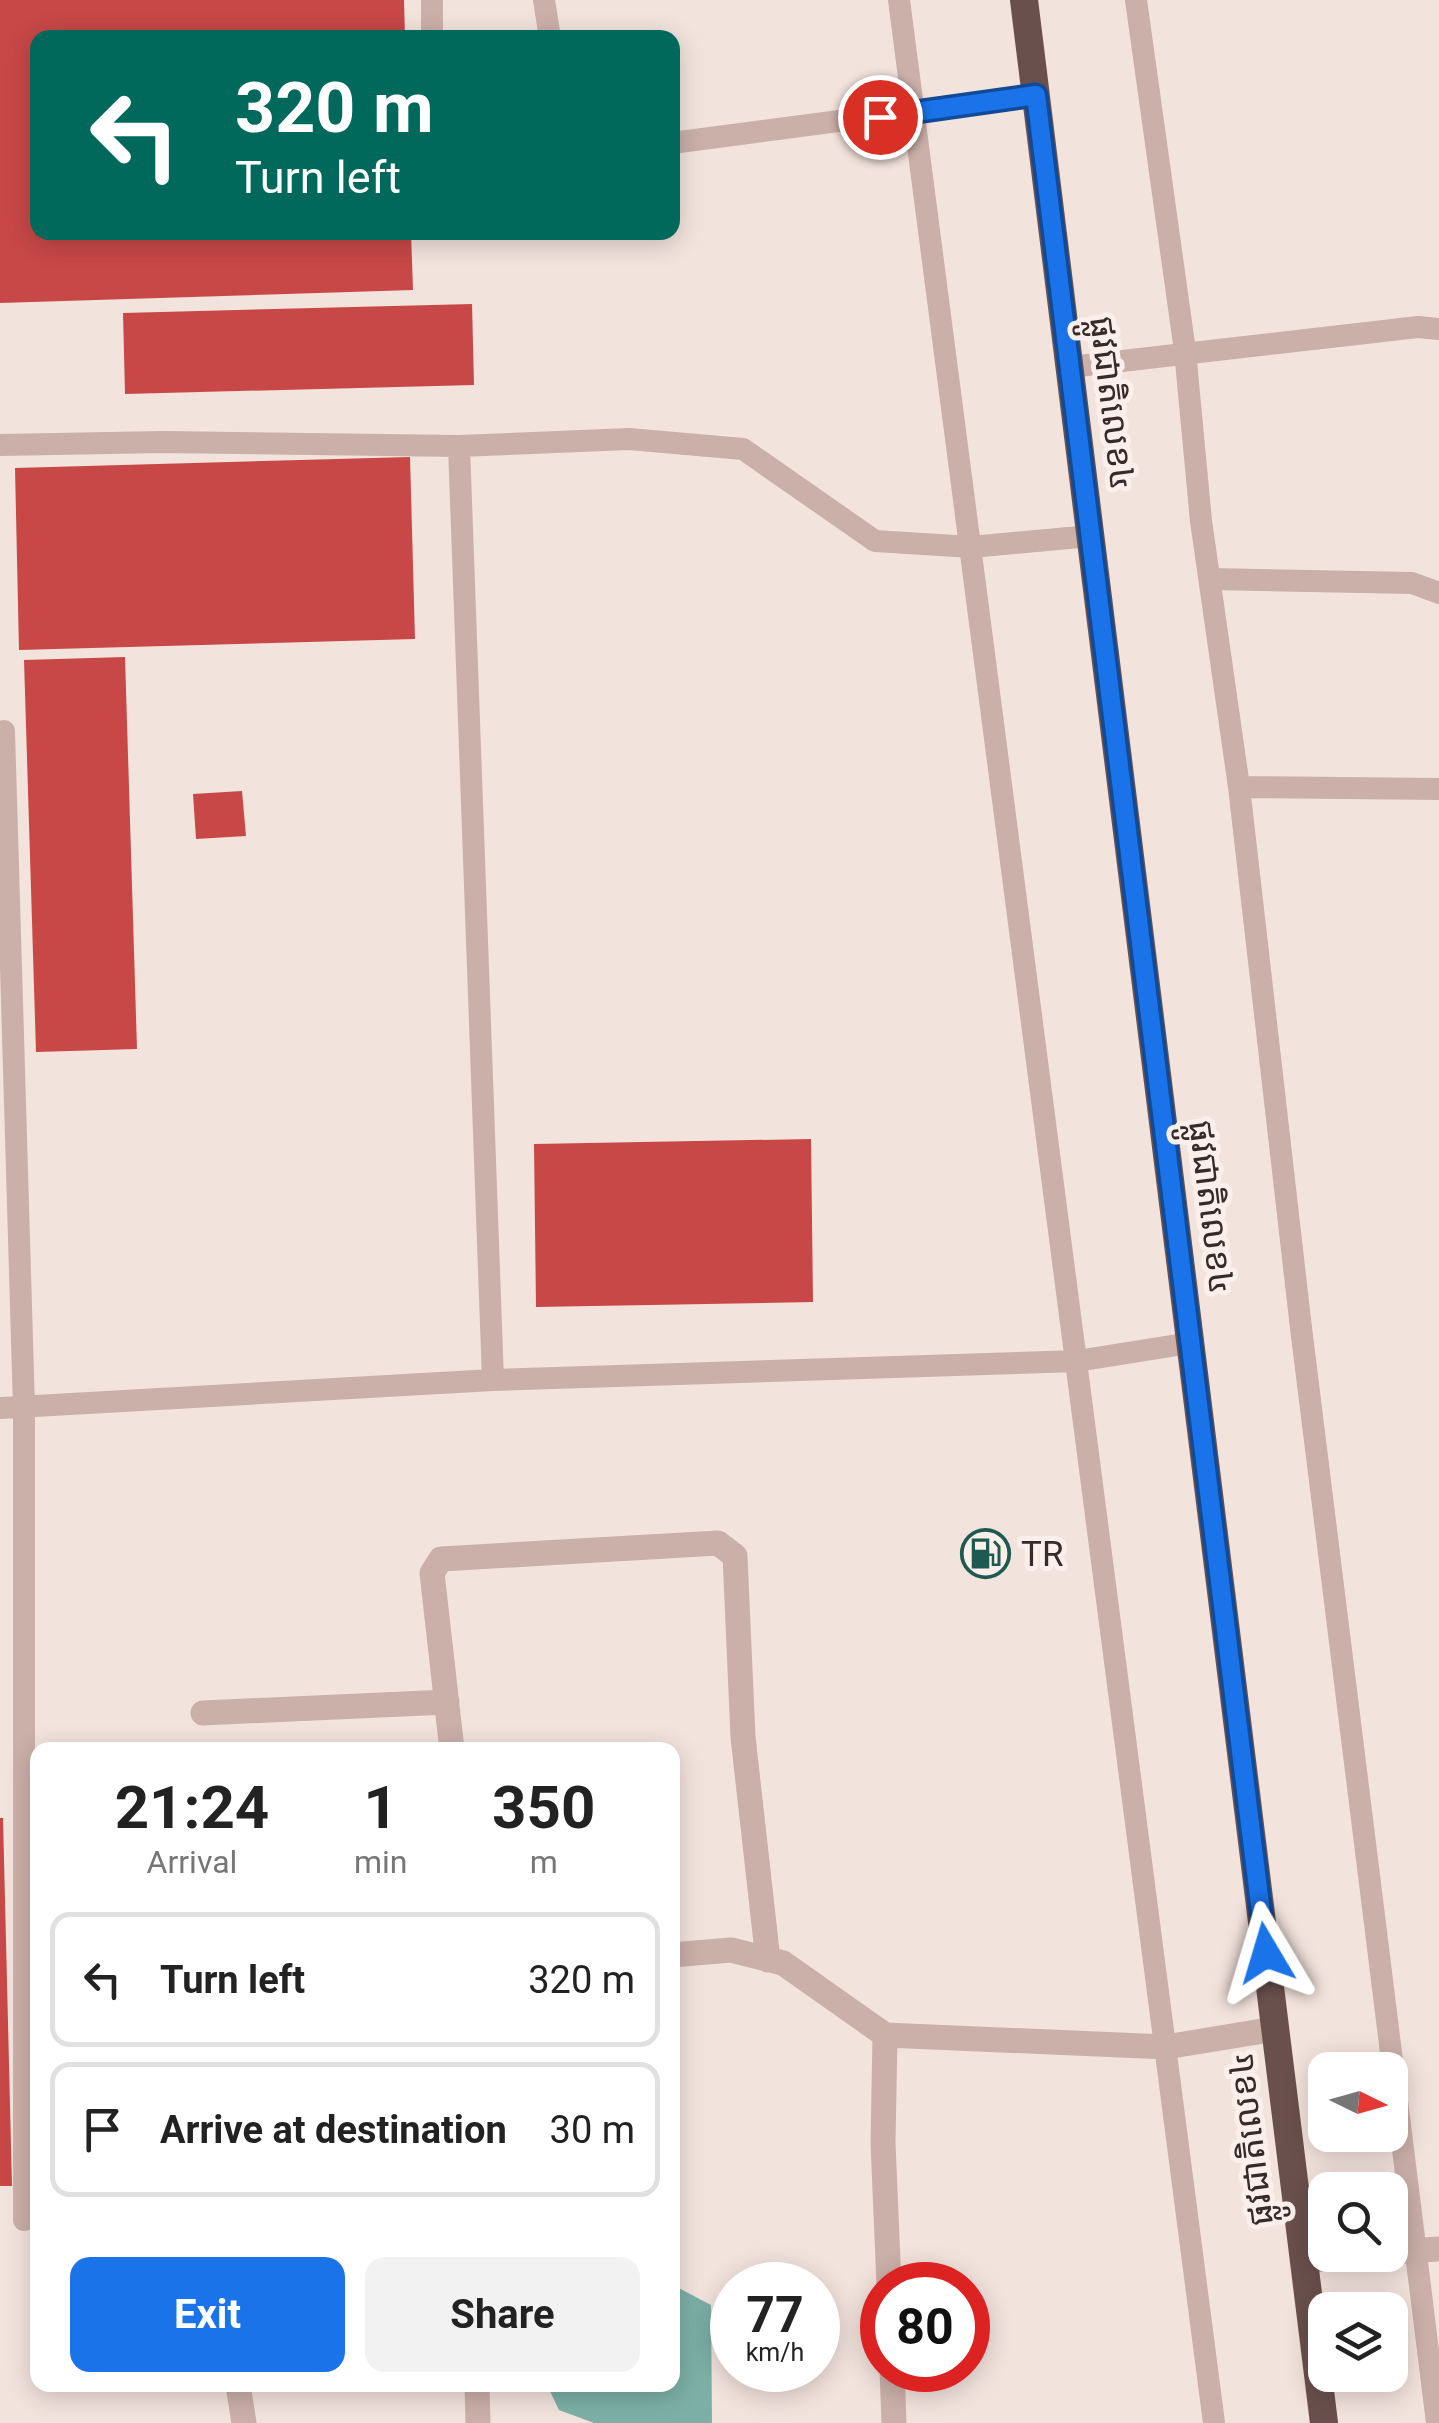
<!DOCTYPE html>
<html lang="en">
<head>
<meta charset="utf-8">
<style>
  body { margin:0; font-family:Roboto,"Noto Sans Khmer",sans-serif; background:#f2f2f2; color:#222; height:100vh; display:flex; flex-direction:column; font-size:38px; white-space:nowrap }
  * { box-sizing:border-box; margin:0 }
  p { font-size:32px; color:#767676 }
  .icon { flex:none; width:55px; height:55px; fill:none; stroke:currentColor; stroke-width:2; stroke-linecap:round; stroke-linejoin:round }
  .map { position:relative; flex:1; overflow:hidden }
  .details { position:absolute; left:30px; top:1742px; width:650px; height:650px; display:flex; flex-direction:column; background:#fff; border-radius:20px; box-shadow:0 5px 25px #0003 }
  .details>* { flex:none }
  .guide { position:absolute; left:30px; top:30px; width:650px; height:210px; border-radius:20px; box-shadow:0 5px 25px #0003; background:#00695c; color:#fff; overflow:hidden }
  .needle { width:65px; rotate:95deg }
  .controls { position:absolute; left:1308px; top:2052px; display:grid; gap:20px }
  .controls a { display:grid; place-items:center; width:100px; height:100px; border-radius:20px; background:#fff; box-shadow:0 5px 25px #0003; font-size:50px }
  .speed { position:absolute; left:710px; top:2262px; display:flex; gap:20px; font-size:50px; font-weight:700; text-align:center }
  .speed>* { display:grid; place-content:center; width:130px; height:130px; border-radius:50%; background:#fff; box-shadow:0 5px 25px #0003; line-height:1 }
  .speed small { font-size:25px; font-weight:400 }
  .speed .limit { border:15px solid #d22; background:#fff; color:#111 }
  .pin { position:absolute; display:grid; place-items:center; width:85px; height:85px; color:#fff; margin:-42px; border:5px solid #fff; border-radius:50%; box-shadow:0 2px 10px #0007 }
  .me { position:absolute; width:110px; margin:-55px; rotate:353deg; stroke-linejoin:round; filter:drop-shadow(0 0 8px #0008) }
  .turn { display:flex; align-items:center; gap:35px; height:210px; padding:0 40px; font-size:45px }
  .turn .icon { width:130px; height:130px; stroke-width:2.5 }
  .turn b { display:block; font-size:70px; line-height:85px }
  .eta { display:flex; justify-content:space-evenly; align-items:center; height:170px; text-align:center }
  .eta b { font-size:60px; font-weight:700; line-height:70px }
  .cta { display:flex; gap:20px; margin-top:auto; padding:20px 40px }
  .cta a { flex:1; height:115px; border-radius:20px; background:#1a73e8; color:#fff; font-size:40px; font-weight:700; line-height:115px; text-align:center }
  .cta a+a { background:#f2f2f2; color:#222 }
  ul { padding:0; list-style:none }
  li { display:flex; align-items:center; gap:30px; height:135px; margin:0 20px 15px; padding:0 20px; border:5px solid #e0e0e0; border-radius:20px }
  li div { flex:1 }
  li b { display:block; font-size:38px }
  li em { font-style:normal }
  .map>svg:first-child { display:block }
</style>
</head>
<body>
<div class="map">
<svg width="1439" height="2423" viewBox="0 0 1439 2423">
  <rect width="100%" height="100%" fill="#f3e3dd"/>
  <path fill="#7cb0a6" d="M673,2285l38,20 1,118h-118l-35,-13 -12,-25h125z"/>
  <path fill="#c74847" d="M0,0h404l1,38h-367v194h373l2,58 -413,13z
    M472,304l2,81 -349,9 -2,-81z
    M410,457l5,182 -396,11 -4,-182z
    M125,657l12,392 -101,3 -12,-392z
    M242,791l4,45 -50,3 -3,-45z
    M811,1139l2,163 -277,5 -2,-163z
    M0,1818h3l9,368h-12z"/>
  <g fill="none" stroke-linecap="round" stroke-linejoin="round">
    <path stroke="#cbb0a9" stroke-width="22" d="M432,0v38
      M544,0l6,38
      M899,0l315,2423
      M1136,0l49,351 16,170 38,266 62,541 136,1095
      M672,143l364,-48
      M1070,367l348,-40 21,2
      M0,445l163,-3 296,4 170,-7 114,10 132,92 96,6 119,-11
      M459,446l34,934
      M1210,579l202,4 27,10
      M4,731l20,677v812
      M1239,787l200,2
      M0,1408l493,-28 584,-19 113,-18"/>
    <path stroke="#cbb0a9" stroke-width="25" d="M203,1713l244,-11
      M452,1750l-20,-177 9,-14 277,-16 17,13 8,181 25,223
      M672,1955l59,-5 52,13 102,72 281,12 109,-18
      M885,2035l-2,108 6,142
      M1390,2252l49,-3
      M1304,2261l58,-6
      M892,2370l2,53
      M238,2385l6,38
      M477,2385l1,38"/>
    <path stroke="#6a504d" stroke-width="28" d="M1024,0l300,2423"/>
  </g>
  <g fill="none" stroke-linecap="round" stroke-linejoin="round">
    <defs>
      <path id="route" d="M880,117l156,-22 230,1858"/>
    </defs>
    <use href="#route" stroke="#114b97" stroke-width="25"/>
    <use href="#route" stroke="#1a73e8" stroke-width="18"/>
  </g>
  <defs>
    <symbol id="fuel-ring" viewBox="-11 -11 22 22"><circle r="9.5" fill="#faefea" stroke="#1e5a50" stroke-width="1.5"/><path d="M-5.5-6h7V0h2V4h1.3V-2.5L3-4.5l.8-.8L6-3V5H2.5V1h-1V6h-7ZM-4.2-4.7v3.2H.2V-4.7Z" fill="#1e5a50"/></symbol>
  </defs>
  <g fill-rule="evenodd">
    <use href="#fuel-ring" x="958" y="1526" width="55" height="55"/>
  </g>
  <g text-anchor="middle" dominant-baseline="central" stroke-width="10" stroke-linejoin="round" paint-order="stroke">
    <g font-size="35" fill="#382a29" stroke="#faefea">
      <text transform="translate(1112 403) rotate(83)">ផ្លូវជាតិលេខ៤</text>
      <text transform="translate(1211 1207) rotate(83)">ផ្លូវជាតិលេខ៤</text>
      <text transform="translate(1251 2139) rotate(-97)">ផ្លូវជាតិលេខ៤</text>
    </g>
    <g font-size="35" fill="#382a29" stroke="#faefea" text-anchor="start">
      <text x="1021" y="1554">TR</text>
    </g>
  </g>
</svg>
<div class="controls">
<a><svg class="needle" viewBox="-14 -14 28 28"><path d="M0-13l5 13h-10z" fill="#e53935"/><path d="M0 13l5-13h-10z" fill="#767676"/></svg></a>
<a><svg class="icon" aria-label="search" viewBox="0 0 24 24"><circle cx="10" cy="10" r="6"/><path d="M15 15l6 6"/></svg></a>
<a><svg class="icon" aria-label="layers" viewBox="0 0 24 24"><path d="M12 4l9 5-9 5-9-5zM3 14l9 5 9-5"/></svg></a>
</div>
<div class="speed"><div>77<small>km/h</small></div><div class="limit">80</div></div>
<div class="pin" style="left:880px;top:117px;background:#d93025"><svg class="icon" aria-label="arrive" viewBox="0 0 24 24"><path d="M6 21V4h12l-3 4 3 4H6"/></svg></div>
<svg class="me" style="left:1266px;top:1953px" viewBox="-20 -20 40 40"><path d="M0-17L14 15 0 8-14 15z" fill="#1a73e8" stroke="#fff" stroke-width="4"/></svg>
<div class="guide">
<div class="turn"><svg class="icon" aria-label="left" viewBox="0 0 24 24"><path d="M17 20v-9H6M10 6l-5 5 5 5"/></svg><div><b>320 m</b>Turn left</div></div>
</div>
<section class="details">
<div class="eta">
<div><b>21:24</b><p>Arrival</p></div>
<div><b>1</b><p>min</p></div>
<div><b>350</b><p>m</p></div>
</div>
<ul>
<li><svg class="icon" aria-label="left" viewBox="0 0 24 24"><path d="M17 20v-9H6M10 6l-5 5 5 5"/></svg><div><b>Turn left</b></div><em>320 m</em></li>
<li><svg class="icon" aria-label="arrive" viewBox="0 0 24 24"><path d="M6 21V4h12l-3 4 3 4H6"/></svg><div><b>Arrive at destination</b></div><em>30 m</em></li>
</ul>
<div class="cta"><a>Exit</a><a>Share</a></div>
</section>
</div>
</body>
</html>
